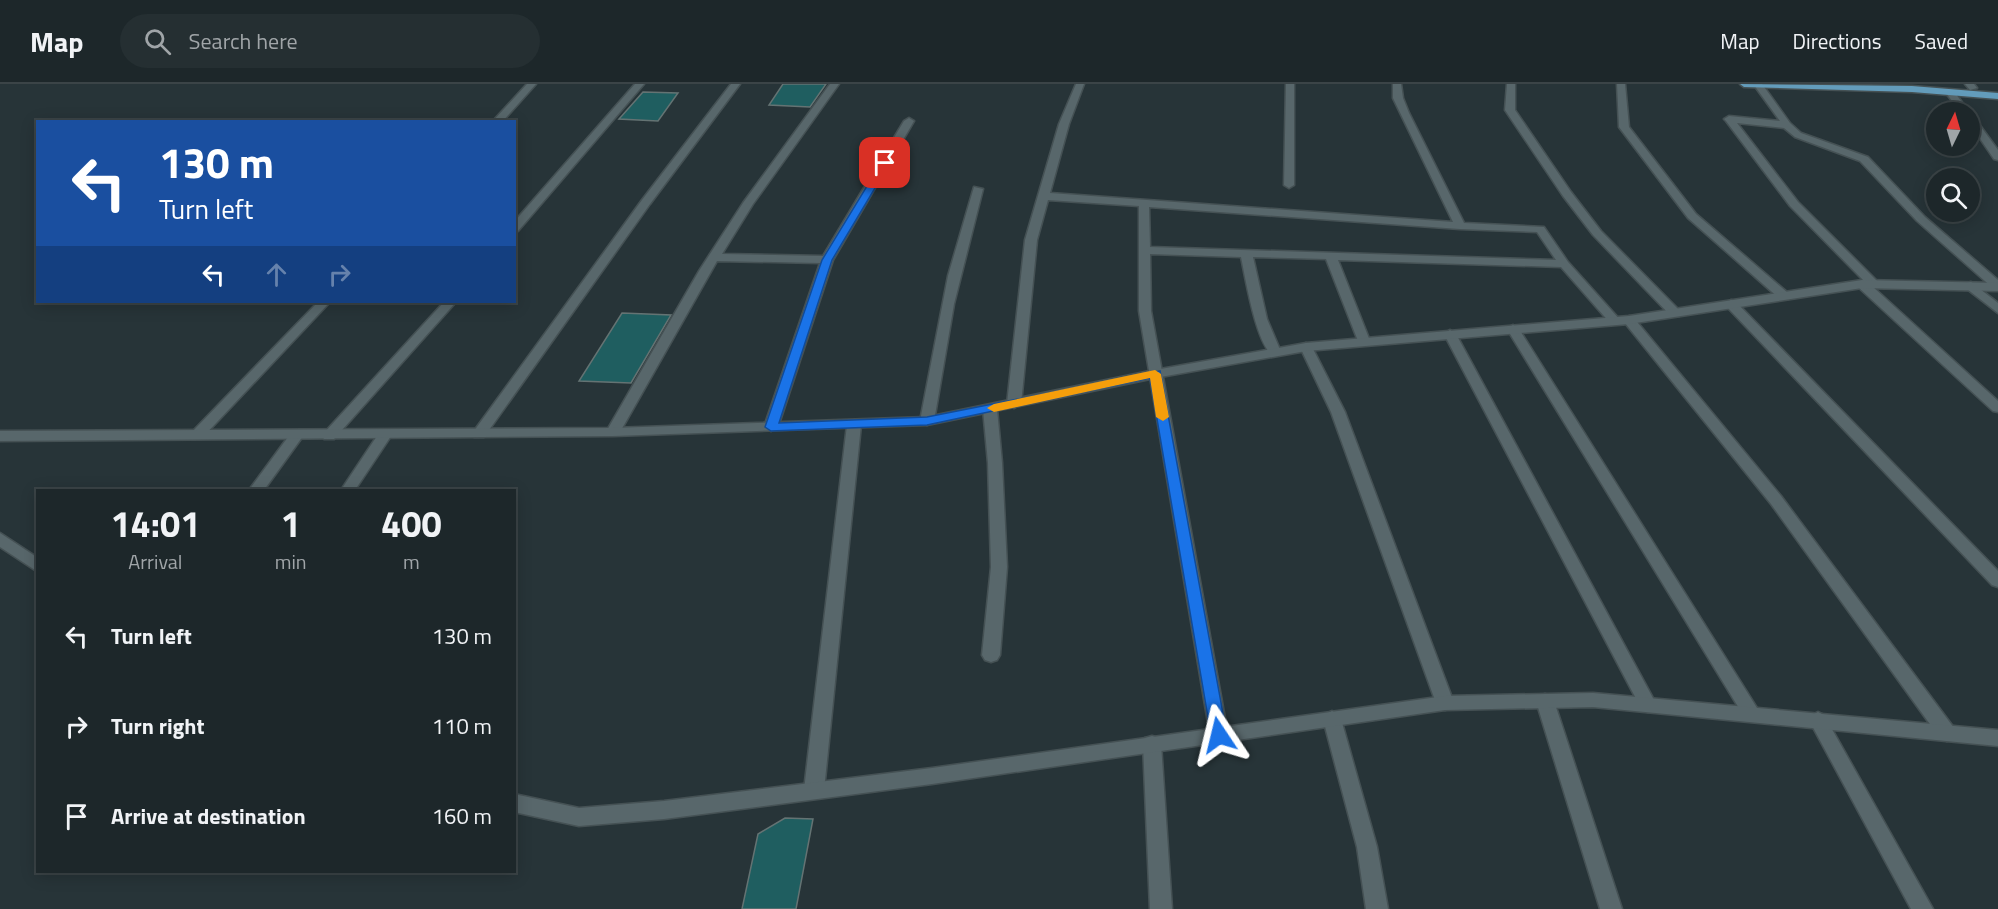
<!DOCTYPE html>
<html lang="en">
<head>
<meta charset="utf-8">
<style>
  body { margin:0; font-family:"Titillium Web",sans-serif; background:#252f32; color:#f1f3f6; height:100vh; display:flex; flex-direction:column; font-size:22px; white-space:nowrap }
  * { box-sizing:border-box; margin:0 }
  p { font-size:20px; color:#a0a5a8 }
  .icon { flex:none; width:33px; height:33px; fill:none; stroke:currentColor; stroke-width:2; stroke-linecap:round; stroke-linejoin:round }
  .map { position:relative; flex:1; overflow:hidden }
  .drawer { position:absolute; left:36px; top:405px; width:480px; height:384px; display:flex; flex-direction:column; background:#1d272a; border-radius:0px; box-shadow:0 3px 15px #0003,0 0 0 2px #3b4447 }
  .drawer>* { flex:none }
  .guide { position:absolute; left:36px; top:36px; width:480px; height:183px; border-radius:0px; box-shadow:0 3px 15px #0003,0 0 0 2px #3b4447; background:#1a4fa0; color:#fff; overflow:hidden }
  .needle { width:39px; rotate:5deg }
  .fabs { position:absolute; left:1926px; top:18px; display:grid; gap:12px }
  .fabs a { display:grid; place-items:center; width:54px; height:54px; border-radius:50%; background:#1d272a; box-shadow:0 3px 15px #0003,0 0 0 2px #3b4447; font-size:30px }
  .pin { position:absolute; display:grid; place-items:center; width:51px; height:51px; color:#fff; margin:-26px; border-radius:12px; box-shadow:0 3px 9px #0006 }
  .me { position:absolute; width:66px; margin:-33px; rotate:350deg; stroke-linejoin:round; filter:drop-shadow(0 0 4px #0008) }
  .turn { display:flex; align-items:center; gap:21px; height:126px; padding:0 24px; font-size:27px }
  .turn .icon { width:78px; height:78px; stroke-width:2.5 }
  .turn b { display:block; font-size:42px; line-height:51px }
  .lanes { display:flex; align-items:center; height:57px; padding:0 24px; background:#0003; justify-content:center; gap:30px; direction:ltr }
  .lanes .off { opacity:.35 }
  .eta { display:flex; justify-content:space-evenly; align-items:center; height:102px; text-align:center }
  .eta b { font-size:36px; font-weight:700; line-height:42px }
  ul { padding:0; list-style:none }
  li { display:flex; align-items:center; gap:18px; height:90px; padding:0 24px }
  li div { flex:1 }
  li b { display:block; font-size:22px }
  li em { font-style:normal }
  header { display:flex; align-items:center; gap:36px; box-sizing:border-box; height:84px; padding:0 30px; background:#1d272a; border-bottom:2px solid #3b4447 }
  header strong { font-size:28px }
  nav { display:flex; gap:33px; margin-inline-start:auto; font-size:21px }
  .search { width:420px; height:54px; background:#252f32; display:flex; align-items:center; gap:15px; box-sizing:border-box; padding:0 21px; border-radius:33px; color:#a0a5a8; font-size:22px }
  .map>svg:first-child { display:block }
</style>
</head>
<body>
<header>
<strong>Map</strong>
<div class="search"><svg class="icon" aria-label="search" viewBox="0 0 24 24"><circle cx="10" cy="10" r="6"/><path d="M15 15l6 6"/></svg>Search here</div>
<nav><a>Map</a><a>Directions</a><a>Saved</a></nav>
</header>
<div class="map">
<svg width="1998" height="825" viewBox="0 0 1998 825">
  <rect width="100%" height="100%" fill="#273438"/>
  <path fill="#1f5e60" stroke="#647373" stroke-width="1.5" d="M783,0h43l-16,23 -41,-2z
    M643,8l35,1 -20,28 -39,-2z
    M622,229l49,2 -40,68 -52,-2z
    M785,734l28,1 -17,90h-54l16,-75z"/>
  <g fill="none" stroke-linecap="round" stroke-linejoin="round">
    <defs>
      <path id="minor" d="M527,0h9l-34,38h-10z
        M635,0h9l-126,147 -4,1v-10z
        M731,0h9l-90,120 -166,233h-10l-2,-3 2,-3 168,-231z
        M830,0h9l-86,120 -31,50 101,2 81,-135 5,-3 5,3 -81,139 -55,167 -7,4 -7,-4 56,-164 -103,-2 -97,171 -2,3h-10l-2,-3 93,-161 44,-68z
        M1076,0h8l-15,40 -19,69 403,29 -60,-124v-14h8l2,14 6,15 55,110 80,4 24,35 53,59 -2,3h-8l-50,-57 -223,-7 32,81 -6,4 -6,-4 -32,-82 -73,-2 14,62 14,33 -6,4c-18,-5 -30,-81 -34,-99l-91,-3 1,57 77,424 -2,6 -7,2 -7,-2 -2,-6 -71,-424v-105l-91,-6 -11,40 -16,164 -7,4 -7,-4 18,-164 34,-116zM1149,123l311,22 77,3 19,28 -406,-13z
        M1286,0h8v101l-5,3 -5,-3z
        M1507,0h8v26l56,82 30,39 78,79v6h-8l-78,-81 -30,-39 -58,-86z
        M1617,0h8l4,43 67,87 92,79v6h-8l-92,-81 -69,-91z
        M1762,0l28,39 11,10 67,24 57,60 73,63v10l-4,-1 -77,-68 -57,-60 -65,-24 -11,-9 -47,-5 61,79 82,82 -7,3 125,114v11l-5,-1 -135,-124v-6h6l-74,-75 -64,-85 -2,-2 5,-3 51,5 -26,-36z
        M1965,0h9l3,4 -7,2z
        M1947,6h6l16,22h-8l-16,-20z
        M1970,31l3,1 25,34v10l-4,-1 -24,-35z
        M974,103l9,2 -29,115 -20,117 -7,4 -7,-4 28,-145z
        M1971,198l27,21v10l-31,-24v-6z
        M1731,216l4,1 263,270v16l-6,-2 -265,-278 -2,-3z
        M318,218h12l-129,137h-10l-2,-3 2,-3z
        M444,218h12l-122,137h-10l-2,-3 2,-3z
        M1629,232l4,1 148,179 173,232 2,5 -2,5 -7,3 -7,-3 -169,-234 -146,-181 -2,-3z
        M1513,241l6,4 238,379 3,5 -3,5 -6,3 -6,-3 -238,-389z
        M1450,246l6,4 198,366 3,5 -3,5 -6,2 -6,-2 -198,-376z
        M1306,259l6,4 33,65 109,291 -3,5 -6,2 -6,-2 -3,-5 -105,-291 -31,-65z
        M990,321l7,4 5,54 5,104 -7,88 -3,5 -6,2 -6,-2 -3,-5 9,-88 -3,-104 -5,-54z
        M854,337l7,4 -37,365 -3,6 -7,2 -7,-2 -3,-6 43,-365z
        M296,347l7,5 -39,54h-15l42,-57z
        M384,347l7,5 -36,54h-14l38,-57z
        M1545,610l6,2 3,5 68,208h-22l-64,-208 3,-5z
        M1332,627l6,3 3,5 36,128 11,62h-22l-9,-62 -34,-128 3,-5z
        M1818,628l6,3 109,194h-22l-102,-189 3,-5z
        M1152,652l7,2 2,6 11,165h-22l-7,-165 2,-6z"/>
      <path id="tertiary" d="M1862,196l136,3v8l-136,-3 -233,36 -323,27 -151,27 -228,47 -314,11 -613,5v-10l613,-3 314,-11 228,-47 151,-27 323,-27z
        M0,449l38,25v14l-38,-25z
        M1593,609l405,37v16l-405,-39 -148,3 -513,74 -268,35 -85,7 -65,-14v-18l65,14 85,-7 268,-33 513,-72z"/>
      <path id="primary" d="M1740,0l172,2 86,7v6l-86,-7 -168,-5z"/>
    </defs>
    <use href="#minor" stroke="#455154" stroke-width="3"/>
    <use href="#tertiary" stroke="#455154" stroke-width="3"/>
    <use href="#primary" stroke="#455154" stroke-width="3"/>
    <use href="#minor" fill="#58676b" fill-rule="evenodd"/>
    <use href="#tertiary" fill="#58676b" fill-rule="evenodd"/>
    <use href="#primary" fill="#639cbb" fill-rule="evenodd"/>
  </g>
  <path fill="#1a73e8" stroke="#114b97" stroke-width="1.5" d="M885,76l5,3 -58,97 -53,163 148,-6 233,-46 67,364 -2,5h-12l-2,-5 -61,-357 -223,47 -156,6 -6,-4 57,-167 59,-97z"/>
  <path fill="#f59e0b" d="M1155,286l6,4 8,43 -6,4 -7,-4 -6,-39 -156,34 -7,-4 7,-4z"/>
</svg>
<div class="fabs">
<a><svg class="needle" viewBox="-14 -14 28 28"><path d="M0-13l5 13h-10z" fill="#e53935"/><path d="M0 13l5-13h-10z" fill="#a0a5a8"/></svg></a>
<a><svg class="icon" aria-label="search" viewBox="0 0 24 24"><circle cx="10" cy="10" r="6"/><path d="M15 15l6 6"/></svg></a>
</div>
<div class="pin" style="left:885px;top:79px;background:#d93025"><svg class="icon" aria-label="arrive" viewBox="0 0 24 24"><path d="M6 21V4h12l-3 4 3 4H6"/></svg></div>
<svg class="me" style="left:1219px;top:651px" viewBox="-20 -20 40 40"><path d="M0-17L14 15 0 8-14 15z" fill="#1a73e8" stroke="#fff" stroke-width="4"/></svg>
<div class="guide">
<div class="turn"><svg class="icon" aria-label="left" viewBox="0 0 24 24"><path d="M17 20v-9H6M10 6l-5 5 5 5"/></svg><div><b>130 m</b>Turn left</div></div>
<div class="lanes"><svg class="icon" aria-label="left" viewBox="0 0 24 24"><path d="M17 20v-9H6M10 6l-5 5 5 5"/></svg><svg class="icon off" aria-label="ahead" viewBox="0 0 24 24"><path d="M12 20V5M6 11l6-6 6 6"/></svg><svg class="icon off" aria-label="right" viewBox="0 0 24 24"><path d="M7 20v-9h11M14 6l5 5-5 5"/></svg></div>
</div>
<section class="drawer">
<div class="eta">
<div><b>14:01</b><p>Arrival</p></div>
<div><b>1</b><p>min</p></div>
<div><b>400</b><p>m</p></div>
</div>
<ul>
<li><svg class="icon" aria-label="left" viewBox="0 0 24 24"><path d="M17 20v-9H6M10 6l-5 5 5 5"/></svg><div><b>Turn left</b></div><em>130 m</em></li>
<li><svg class="icon" aria-label="right" viewBox="0 0 24 24"><path d="M7 20v-9h11M14 6l5 5-5 5"/></svg><div><b>Turn right</b></div><em>110 m</em></li>
<li><svg class="icon" aria-label="arrive" viewBox="0 0 24 24"><path d="M6 21V4h12l-3 4 3 4H6"/></svg><div><b>Arrive at destination</b></div><em>160 m</em></li>
</ul>
</section>
</div>
</body>
</html>
